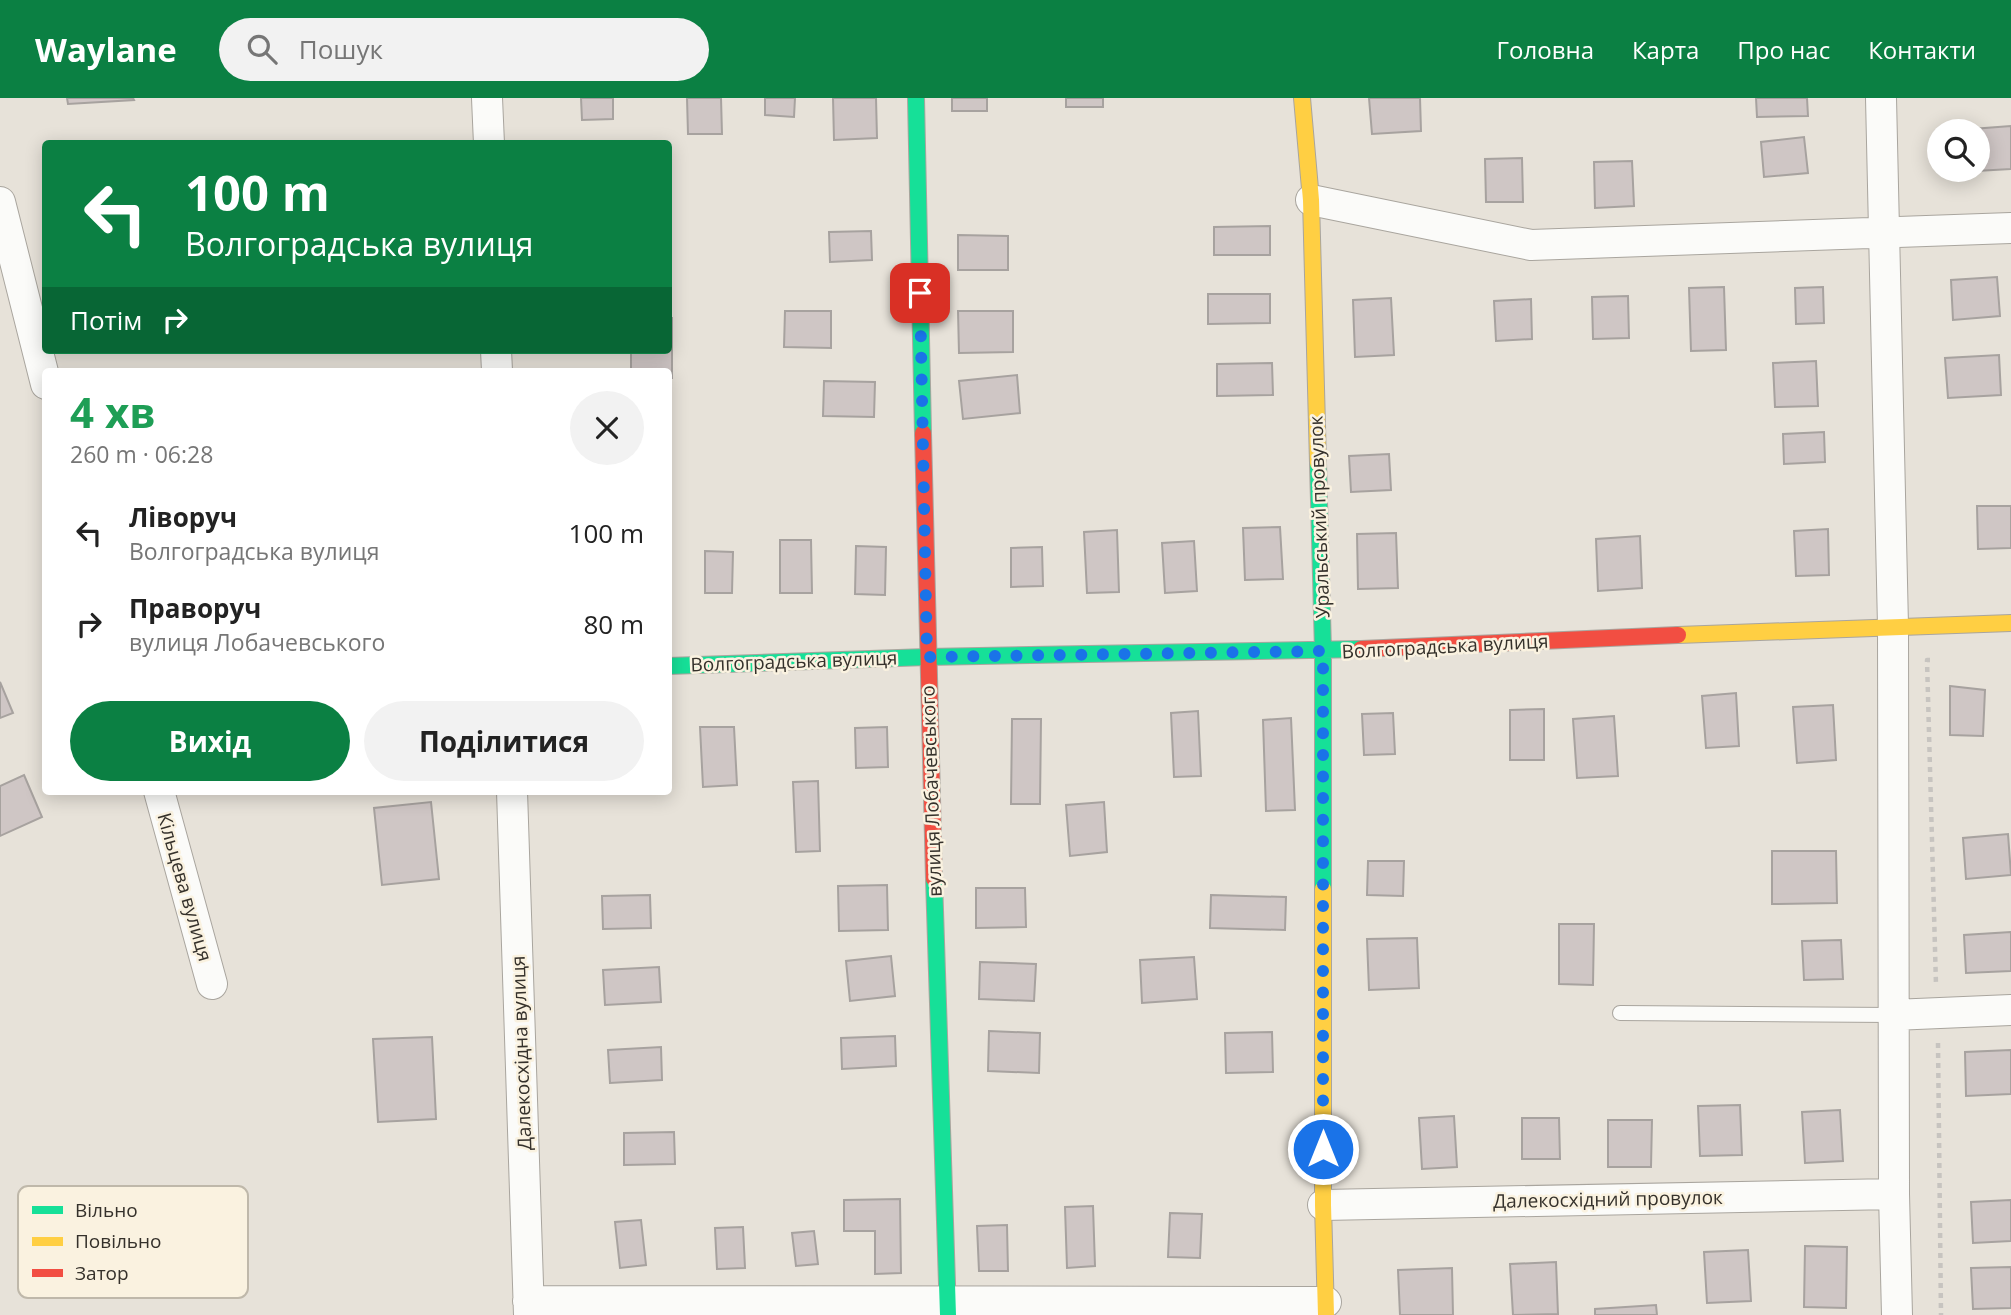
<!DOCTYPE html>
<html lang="uk">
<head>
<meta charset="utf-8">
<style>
  body { margin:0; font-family:"Open Sans",sans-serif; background:#f2f2f2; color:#222; height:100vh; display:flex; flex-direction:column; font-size:26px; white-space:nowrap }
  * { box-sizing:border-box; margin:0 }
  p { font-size:23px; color:#767676 }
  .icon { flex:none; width:38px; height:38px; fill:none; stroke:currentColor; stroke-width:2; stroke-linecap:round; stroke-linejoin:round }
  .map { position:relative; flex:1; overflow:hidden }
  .panel { position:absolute; left:42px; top:270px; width:630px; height:427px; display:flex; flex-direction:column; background:#fff; border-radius:7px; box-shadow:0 4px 18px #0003 }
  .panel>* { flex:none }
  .guide { position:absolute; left:42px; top:42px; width:630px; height:214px; border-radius:7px; box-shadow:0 4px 18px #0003; background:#0b8043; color:#fff; overflow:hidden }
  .fabs { position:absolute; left:1927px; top:21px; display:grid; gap:14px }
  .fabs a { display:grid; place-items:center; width:63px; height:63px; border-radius:50%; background:#fff; box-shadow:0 4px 18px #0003; font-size:35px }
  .pin { position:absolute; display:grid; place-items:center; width:60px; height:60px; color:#fff; margin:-30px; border-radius:14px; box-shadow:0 4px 10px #0006 }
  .me { position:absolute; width:77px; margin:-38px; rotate:0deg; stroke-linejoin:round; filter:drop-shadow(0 0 5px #0008) }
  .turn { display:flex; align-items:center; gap:24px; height:147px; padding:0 28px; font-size:32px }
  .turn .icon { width:91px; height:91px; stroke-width:2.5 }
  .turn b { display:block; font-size:49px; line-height:60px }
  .then { display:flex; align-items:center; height:66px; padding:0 28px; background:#0003; gap:14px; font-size:26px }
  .round { display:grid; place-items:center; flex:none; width:74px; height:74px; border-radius:37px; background:#f2f2f2 }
  .head { display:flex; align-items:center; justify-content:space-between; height:119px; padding:0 28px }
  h1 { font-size:42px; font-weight:700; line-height:52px; color:#1e9e55 }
  .primary-button { display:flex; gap:14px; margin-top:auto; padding:14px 28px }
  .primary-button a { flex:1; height:80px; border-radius:42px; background:#0b8043; color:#fff; font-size:28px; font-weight:700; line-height:80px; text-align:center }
  .primary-button a+a { background:#f2f2f2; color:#222 }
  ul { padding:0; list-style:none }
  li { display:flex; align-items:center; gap:21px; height:91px; padding:0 28px }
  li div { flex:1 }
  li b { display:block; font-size:26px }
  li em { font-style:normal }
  header { display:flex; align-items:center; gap:42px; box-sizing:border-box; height:98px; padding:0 35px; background:#0b8043; color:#fff }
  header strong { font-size:33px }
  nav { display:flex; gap:38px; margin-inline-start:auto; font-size:24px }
  .search { width:490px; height:63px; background:#f2f2f2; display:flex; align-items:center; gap:18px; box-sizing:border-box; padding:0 24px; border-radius:38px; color:#767676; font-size:26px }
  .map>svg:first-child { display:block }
</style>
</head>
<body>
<header>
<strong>Waylane</strong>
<div class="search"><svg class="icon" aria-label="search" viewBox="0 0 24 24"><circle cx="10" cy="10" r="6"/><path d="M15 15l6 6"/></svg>Пошук</div>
<nav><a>Головна</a><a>Карта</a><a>Про нас</a><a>Контакти</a></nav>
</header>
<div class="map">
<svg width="2011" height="1217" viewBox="0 0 2011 1217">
  <rect width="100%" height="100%" fill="#e7e2d9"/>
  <path fill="#cfc6c5" stroke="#a7a29f" stroke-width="2" d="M67,0h66l1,2 -66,4z
    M581,0h32v21l-31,1z
    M687,0h34l1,36h-34z
    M765,0h30l-1,19 -29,-2z
    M833,0h43l1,40 -43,2z
    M952,0h35v13h-35z
    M1066,0h37v9h-37z
    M1369,0h51l1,33 -49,3z
    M1756,0h51l1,18 -51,1z
    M2011,28v43l-35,2 2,-1v-39h-6v-2z
    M1804,39l4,36 -44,4 -3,-35z
    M1522,60l1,44h-37l-1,-43z
    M1632,63l2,45 -39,2 -1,-46z
    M1270,128v29h-56v-28z
    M871,133l1,29 -42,2 -1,-30z
    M958,137l50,1v34h-50z
    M1997,179l3,39 -47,4 -2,-40z
    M1724,189l2,63 -35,1 -2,-63z
    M1823,189l1,36 -28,1 -1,-36z
    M1208,196h62v29l-62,1z
    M1628,198l1,42 -36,1 -1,-42z
    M1391,200l3,57 -39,2 -2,-57z
    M1531,201l1,40 -36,2 -2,-40z
    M785,213h46v37l-47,-1z
    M958,213h55v41l-54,1z
    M668,220h4v60h-4v-7h-37v-21h37z
    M1999,257l2,40 -53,3 -3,-40z
    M1816,263l2,45 -43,1 -2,-44z
    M1272,265l1,32 -56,1v-32z
    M1017,277l3,38 -57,6 -4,-38z
    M824,283l51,1 -1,35 -51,-1z
    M1824,334l1,30 -41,2 -1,-30z
    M1389,356l2,36 -40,2 -2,-36z
    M1977,408h34v42l-33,1z
    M1280,429l3,52 -38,1 -2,-52z
    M1828,431l1,46 -33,1 -2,-45z
    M1117,432l2,62 -32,1 -3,-61z
    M1396,435l2,55 -40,1 -1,-55z
    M1640,438l2,52 -44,3 -2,-52z
    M780,442h31l1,53h-32z
    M1194,443l3,50 -32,2 -3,-50z
    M856,448l30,1 -1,48 -30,-1z
    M1042,449l1,39 -32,1v-39z
    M705,453l28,1 -1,41h-27z
    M0,584l13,31 -13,5z
    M1950,588l35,4 -2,46 -33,-1z
    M1736,595l3,53 -33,2 -4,-52z
    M1833,607l3,55 -39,3 -4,-56z
    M1544,611v51h-34v-50z
    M1198,613l3,65 -27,1 -3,-64z
    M1393,615l2,41 -31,1 -2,-41z
    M1614,618l4,60 -41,2 -4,-59z
    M1291,620l4,92 -29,1 -3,-91z
    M1012,621h29l-1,85h-29z
    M700,629h34l3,58 -34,2z
    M887,629l1,40 -32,1 -1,-40z
    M24,677l18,42 -42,19v-50z
    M818,683l2,70 -24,1 -3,-70z
    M431,704l8,77 -57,6 -8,-77z
    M1104,704l3,50 -37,4 -4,-51z
    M2008,736l3,41 -45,4 -3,-41z
    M1772,753h64l1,52 -65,1z
    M1368,763h36l-1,35 -36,-1z
    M887,787l1,45 -49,1 -1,-45z
    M976,790h49l1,39 -50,1z
    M650,797l1,33 -48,1 -1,-33z
    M1211,797l75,2 -1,33 -75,-2z
    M1559,826h35l-1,61 -34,-1z
    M2011,834v39l-45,2 -2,-38z
    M1417,840l2,50 -50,2 -2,-51z
    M1841,842l2,39 -39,1 -2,-39z
    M891,858l4,40 -45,5 -4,-40z
    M1194,859l3,42 -55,4 -2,-43z
    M980,864l56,2 -2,37 -55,-2z
    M659,869l2,35 -56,3 -2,-35z
    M989,933l51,2 -1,40 -51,-2z
    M1272,934l1,40 -47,1 -1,-40z
    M895,938l1,30 -54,3 -1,-31z
    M432,939l4,82 -58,3 -5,-83z
    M661,949l1,33 -52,3 -2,-33z
    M2011,952v44l-45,2 -1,-44z
    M1740,1007l2,50 -42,1 -2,-50z
    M1840,1012l3,51 -38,2 -3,-51z
    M1454,1018l3,51 -35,2 -3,-51z
    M1522,1020h37l1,41h-38z
    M1608,1022h44l-1,47h-43z
    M674,1034l1,32 -51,1v-32z
    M900,1101l1,74 -26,1v-43h-31v-31z
    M2011,1102v41l-38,2 -2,-41z
    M1093,1108l2,60 -28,2 -2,-61z
    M1170,1115l32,1 -2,44 -32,-1z
    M641,1122l5,45 -26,3 -5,-46z
    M1007,1127l1,46h-29l-2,-45z
    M743,1129l2,41 -28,1 -2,-41z
    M814,1133l4,33 -22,2 -4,-33z
    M1805,1148l42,1 -1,61 -42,-1z
    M1748,1152l3,51 -44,2 -3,-51z
    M1556,1164l2,52 -45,1 -3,-51z
    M2011,1169v41l-38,1 -2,-41z
    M1452,1170l1,47h-53l-2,-45z
    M1656,1207l1,10h-62v-6z"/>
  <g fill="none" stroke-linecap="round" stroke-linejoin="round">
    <defs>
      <path id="lane" d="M1620,915l273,2"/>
      <path id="street" d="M487,0l2,46
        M1881,0l12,528 1,568 3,121
        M1311,102l220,45 480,-17
        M0,104l46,182
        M496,252l1,21
        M159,693l53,193
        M512,693l17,524
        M1893,917l118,-5
        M1323,1107l571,-11
        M528,1203l798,1"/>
      <path id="fast" d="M916,0l7,335
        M1318,365l5,188v238
        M668,568l259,-9 434,-8
        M934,781l14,436"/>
      <path id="slow" d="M1302,0l9,102 7,263
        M1678,537l333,-12
        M1323,791v316l3,110"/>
      <path id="jam" d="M923,335l11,446
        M1361,551l317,-14"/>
    </defs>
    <use href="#lane" stroke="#a9a59e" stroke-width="16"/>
    <use href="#street" stroke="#a9a59e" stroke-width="32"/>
    <use href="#fast" stroke="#a9a59e" stroke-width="18"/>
    <use href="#slow" stroke="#a9a59e" stroke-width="18"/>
    <use href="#jam" stroke="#a9a59e" stroke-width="18"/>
    <path stroke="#c7c4c0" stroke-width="4.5" stroke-dasharray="5 5" stroke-linecap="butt" d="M1930,562h-3l9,325
      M1938,945l3,272"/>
    <use href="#lane" stroke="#fbfbf9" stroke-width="14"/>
    <use href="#street" stroke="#fbfbf9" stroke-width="30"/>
    <use href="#fast" stroke="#16e098" stroke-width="16"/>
    <use href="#slow" stroke="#ffcf43" stroke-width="16"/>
    <use href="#jam" stroke="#f24e42" stroke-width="16"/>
  </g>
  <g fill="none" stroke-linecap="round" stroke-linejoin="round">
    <path stroke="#1a73e8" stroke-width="12" stroke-dasharray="0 21.6" d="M920,195l7,364 396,-6v498"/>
  </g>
  <g text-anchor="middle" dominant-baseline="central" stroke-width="5" stroke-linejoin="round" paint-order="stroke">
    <g font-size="19" fill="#35312b" stroke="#faf2e0">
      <text transform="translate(1319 419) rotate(-92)">Уральський провулок</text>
      <text transform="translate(1445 548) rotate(-3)">Волгоградська вулиця</text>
      <text transform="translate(794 563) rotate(-2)">Волгоградська вулиця</text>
      <text transform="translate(931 693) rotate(-92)">вулиця Лобачевського</text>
      <text transform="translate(185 789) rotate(74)">Кільцева вулиця</text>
      <text transform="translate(521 955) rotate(-92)">Далекосхідна вулиця</text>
      <text transform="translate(1608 1101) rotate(-1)">Далекосхідний провулок</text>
    </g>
  </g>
  <rect x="18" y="1088" width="230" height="112" rx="10" fill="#faf2e0" stroke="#bfb8aa" stroke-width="2"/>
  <rect x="32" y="1108" width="31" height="8" fill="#16e098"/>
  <rect x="32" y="1139" width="31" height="9" fill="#ffcf43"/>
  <rect x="32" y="1171" width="31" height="8" fill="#f24e42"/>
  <g font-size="19" fill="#35312b">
    <text x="75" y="1119">Вільно</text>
    <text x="75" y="1150">Повільно</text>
    <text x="75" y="1182">Затор</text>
  </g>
</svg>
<div class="fabs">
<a><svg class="icon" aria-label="search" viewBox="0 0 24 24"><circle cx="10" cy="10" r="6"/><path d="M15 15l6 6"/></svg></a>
</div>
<div class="pin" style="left:920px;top:195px;background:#d93025"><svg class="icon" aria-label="arrive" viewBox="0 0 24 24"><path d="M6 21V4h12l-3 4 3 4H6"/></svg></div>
<svg class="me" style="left:1323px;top:1051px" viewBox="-20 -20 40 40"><circle r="17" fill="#1a73e8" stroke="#fff" stroke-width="3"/><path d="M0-11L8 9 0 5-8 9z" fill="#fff"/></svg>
<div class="guide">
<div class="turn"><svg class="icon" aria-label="left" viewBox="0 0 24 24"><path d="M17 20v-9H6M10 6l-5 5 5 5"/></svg><div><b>100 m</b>Волгоградська вулиця</div></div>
<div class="then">Потім<svg class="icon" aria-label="right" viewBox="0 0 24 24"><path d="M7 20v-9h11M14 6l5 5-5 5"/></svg></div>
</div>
<section class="panel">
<div class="head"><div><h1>4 хв</h1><p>260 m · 06:28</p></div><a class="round"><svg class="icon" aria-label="close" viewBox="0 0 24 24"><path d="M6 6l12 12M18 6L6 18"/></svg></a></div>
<ul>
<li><svg class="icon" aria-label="left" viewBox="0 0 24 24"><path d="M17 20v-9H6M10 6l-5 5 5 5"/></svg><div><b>Ліворуч</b><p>Волгоградська вулиця</p></div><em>100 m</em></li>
<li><svg class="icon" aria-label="right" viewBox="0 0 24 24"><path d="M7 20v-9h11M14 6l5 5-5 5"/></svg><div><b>Праворуч</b><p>вулиця Лобачевського</p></div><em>80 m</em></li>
</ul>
<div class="primary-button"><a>Вихід</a><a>Поділитися</a></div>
</section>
</div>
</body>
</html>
